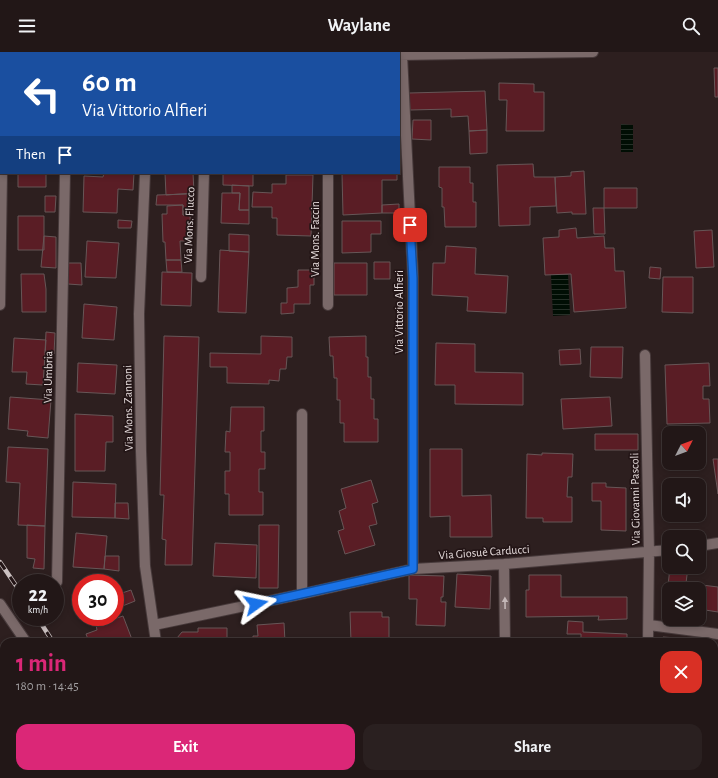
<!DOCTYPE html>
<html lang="en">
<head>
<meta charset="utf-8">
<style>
  body { margin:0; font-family:"Alegreya Sans",sans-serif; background:#2a2020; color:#f1f3f6; height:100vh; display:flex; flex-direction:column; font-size:15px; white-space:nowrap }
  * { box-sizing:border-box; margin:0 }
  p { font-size:13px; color:#a29fa1 }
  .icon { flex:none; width:22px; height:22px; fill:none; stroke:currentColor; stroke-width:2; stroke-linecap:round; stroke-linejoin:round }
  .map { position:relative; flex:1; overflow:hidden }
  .drawer { position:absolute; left:0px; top:586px; width:718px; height:140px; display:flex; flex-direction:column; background:#221717; border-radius:12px 12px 0 0; box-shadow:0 2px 6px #0003,0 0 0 1px #3f3636 }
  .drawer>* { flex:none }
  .top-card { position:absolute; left:0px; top:0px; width:400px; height:122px; box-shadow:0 2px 6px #0003,0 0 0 1px #3f3636; background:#1a4fa0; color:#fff; overflow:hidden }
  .needle { width:26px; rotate:48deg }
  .fabs { position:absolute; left:662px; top:374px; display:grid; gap:8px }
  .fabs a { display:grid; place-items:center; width:44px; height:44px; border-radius:8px; background:#221717; box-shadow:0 2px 6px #0003,0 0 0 1px #3f3636; font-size:20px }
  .speed { position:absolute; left:12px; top:522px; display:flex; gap:8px; font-size:20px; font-weight:700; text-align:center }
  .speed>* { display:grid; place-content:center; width:52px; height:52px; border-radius:50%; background:#221717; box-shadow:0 2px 6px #0003,0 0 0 1px #3f3636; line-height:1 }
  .speed small { font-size:10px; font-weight:400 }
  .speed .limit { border:6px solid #d22; background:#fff; color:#111 }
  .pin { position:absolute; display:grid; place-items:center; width:34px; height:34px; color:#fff; margin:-17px; border-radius:8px; box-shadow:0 2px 6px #0006 }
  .me { position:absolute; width:44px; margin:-22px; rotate:78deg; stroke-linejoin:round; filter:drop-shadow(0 0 3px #0008) }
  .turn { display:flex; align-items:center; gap:14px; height:84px; padding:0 16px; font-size:18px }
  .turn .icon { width:52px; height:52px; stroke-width:2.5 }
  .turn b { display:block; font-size:28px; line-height:34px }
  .then { display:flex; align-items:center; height:38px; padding:0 16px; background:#0003; gap:8px; font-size:15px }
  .round { display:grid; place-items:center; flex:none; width:42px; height:42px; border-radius:12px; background:#2a2020 }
  .headline { display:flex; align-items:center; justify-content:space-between; height:68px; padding:0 16px }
  h1 { font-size:24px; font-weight:600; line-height:30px; color:#db2777 }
  .button { display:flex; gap:8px; margin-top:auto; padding:8px 16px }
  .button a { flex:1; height:46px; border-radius:12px; background:#db2777; color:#fff; font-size:16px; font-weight:600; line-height:46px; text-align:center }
  .button a+a { background:#2a2020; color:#f1f3f6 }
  header { display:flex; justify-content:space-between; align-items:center; height:52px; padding:0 16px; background:#221717; font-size:18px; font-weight:600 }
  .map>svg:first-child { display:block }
</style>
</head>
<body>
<header><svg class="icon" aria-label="menu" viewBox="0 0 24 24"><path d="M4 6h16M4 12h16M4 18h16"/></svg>Waylane<svg class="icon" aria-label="search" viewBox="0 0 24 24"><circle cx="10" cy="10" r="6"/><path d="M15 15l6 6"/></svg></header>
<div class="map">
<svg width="718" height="726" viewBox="0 0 718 726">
  <defs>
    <pattern id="water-rules" width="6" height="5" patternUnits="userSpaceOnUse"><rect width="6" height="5" fill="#010e04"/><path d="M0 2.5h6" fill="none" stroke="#263028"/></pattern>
  </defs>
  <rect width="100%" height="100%" fill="#2d1f1f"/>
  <path fill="url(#water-rules)" d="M621,72l12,1v27h-12z
    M568,222l2,41 -17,1 -2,-41z"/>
  <path fill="#5a1d25" stroke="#675657" d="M714,16h4v29h-3z
    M499,31l35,1v8h10v39h-38l1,-31h-8z
    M485,39l2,39 -18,1 -1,-15 -17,1v-8l-41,1 -1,-17z
    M413,68h18v20l-19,-1z
    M487,78v23l-17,1 -1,-23z
    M533,112l1,13h21l1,29 -26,1v18l-31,1 -2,-61z
    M439,115h31v16h3v19h3v25h-31l-1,-20h-2v-19l-3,-1z
    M584,119l2,43h-14v-2l-15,1 -2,-36 16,-1v-4z
    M18,121h28v14h-28z
    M104,121h30l-1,17 -15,-1 -1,24 -34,-1 1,-36 19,1z
    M165,121h28l1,20 -28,2z
    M223,121h30v13l-30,-1z
    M397,121v7h-15v33l-39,2 -1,-41z
    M286,123h27l-2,61 -34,-1v-17h-5v-11h-20l1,-15 19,1v-9h14z
    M232,133l17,1v24h-10l1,-17h-8z
    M604,136h33v20h-33z
    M222,141h18l-1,17h10v14l-28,-1z
    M188,142l2,21h-7v-10h-27l1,-10z
    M45,144h11l-1,16h-10z
    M399,152v9h-17v-8z
    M183,153v10h7l1,26h-11l1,19h-15l-1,-18h-2l-1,-28h5v-8z
    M593,156h11l1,26h-11z
    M18,164h26v34h-26z
    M118,168l14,1 -1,7h-13z
    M342,169h39v13h-10v18l-29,1z
    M576,176l1,10 27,-2 1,12h9l1,23h9l2,37 -52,4 -3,-38 -26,1 -2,-37 16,-1v-7z
    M712,178l2,37 -18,1 -2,-37z
    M229,182l20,1v17l-20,-1z
    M44,184l12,1v31l-15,-1z
    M87,189l32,2 -3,35 -31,-1z
    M446,194l30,2 -1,26 33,2 -2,37 -39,-2 1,-14 -36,-2 1,-32h12z
    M220,198l29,2 -3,61 -28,-1z
    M166,208h15l1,12h-15z
    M374,210h16v17h-16z
    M68,211h13l1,22 -14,-1z
    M334,211h33v32h-33z
    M650,215l11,1 -1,11 -11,-1z
    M298,218h16v15h-4v19h-16v9l-13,1v-11h6v-15l11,-1z
    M162,220l30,1 -1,33 -30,-1z
    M21,222h23l2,15v23h-24z
    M663,225h30v36l-31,-1z
    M84,252l33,3 -3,33 -32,-2z
    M46,280l9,1 -1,21 -9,-1z
    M164,284l35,1 -7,228h-27l1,-25 -4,-1 2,-44h-4z
    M261,284l31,1v20h-5l-1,12h-6l-1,12 -10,-1v4l-42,-1v-16h-17v-14l51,1z
    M366,284v21h2v20h3v22h3v20h4v23h-34v-19h-4v-23h-3v-22h-3l-1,-22h-3l-1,-19z
    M14,286l32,2 -3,45 -17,-1 1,-12h-15z
    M436,291l39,1v28l48,1v32l-68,-1v-19h-20z
    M591,295h32l-1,31 -32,-1z
    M580,297l1,15 -21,1 -1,-15z
    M78,311l39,2 -2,29 -38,-2z
    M709,311l1,23h-7v13h6l1,24 -43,1 -2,-59z
    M10,345l41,3 -3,38 -21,-2 1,-5 -20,-2z
    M610,345l2,29 -49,3 -2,-30z
    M231,355h33v24h-3v21h4v17h-6v23h4v23h-34v-21h-4v-23h5v-19h-5l1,-21 4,1z
    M75,362l38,2v26h-7l-1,29h-30z
    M595,382h43v16h-43z
    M8,395l40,2 -3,77 -27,-1 2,-42 -14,-1z
    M430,397h32v47l29,-1 1,42h-42v-21l-20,1z
    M542,401l31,1 -1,23h-4l-1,20h5v25h-29v-4h-17l1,-64 15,1z
    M713,407h5v35z
    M692,427v6h-23v29l-3,-21h-1l-2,-11z
    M371,428l7,22 -6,2 5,20 -8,2 6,19 -30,9 -7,-23 6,-2 -5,-18 7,-3 -5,-19z
    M73,430l43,2 -1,34 -43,-1z
    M592,431h14v4l20,1v43l-25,-1v-29h-9z
    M704,434l2,22h-7v-21z
    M115,451h13l1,16 -14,-1z
    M27,473l18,1 -1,43 -11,-1 2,-9 -8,-1z
    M259,473h20l-1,63h-19z
    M76,481l31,3 -3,33 -31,-2z
    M215,491l42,2 -1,33 -43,-2z
    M105,504h14v15l-15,-2z
    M670,515h18l-2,16 32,4v25l-19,-3v-20h-30v16h-3z
    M457,522l34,2 -1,33 -35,-2z
    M409,523l35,1 -1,21h-2v5h5l-1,24 -29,-1 1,-26h-8z
    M529,523h32v22h66v22l-29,1 1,-4 -73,1v-27h3z
    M131,538l4,11 -15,6 -4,-12z
    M350,560h32v5h7v25h-38z
    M123,564l10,26h-44l-3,-8 11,-4 -1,-5z
    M568,569l15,1v10l44,2v8h-46v-8h-14z
    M284,571l1,19h-32v-6h5l-1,-11z
    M198,576h29v14h-50v-4l5,-6h16z
    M663,585l14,1 -1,4h-13z
    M714,609l4,1v47l-4,-1z
    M209,722h24l1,2 -24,2z
    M282,722h14v4h-14z
    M362,722h35v2h-35z
    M449,722h13l-1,4h-13z
    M527,722l36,3v1h-36z
    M590,722h37v4h-37z
    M670,722h33v4h-33z
    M397,724l-1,2h-78v-1z"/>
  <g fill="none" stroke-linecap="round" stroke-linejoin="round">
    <defs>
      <path id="street" d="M367,0v1
        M149,1v-1
        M399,3l194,-3
        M402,3l11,222v292
        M0,5h1
        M145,121l-6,141 2,137 4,115 11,76
        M328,121v132
        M201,225l3,-104
        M0,253l2,-132
        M645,303l4,197 -1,90
        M302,362v180
        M699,494l19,-3
        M504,512l1,78
        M57,530l8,-409
        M0,552l26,38
        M154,573l148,-31 111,-25 91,-5 165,-14
        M649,573l69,9
        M714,690h4
        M103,722l1,4
        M110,722l3,4
        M188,722l1,4
        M646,722v4
        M501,726v-4"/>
    </defs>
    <use href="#street" stroke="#473a3b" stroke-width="12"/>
    <use href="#street" stroke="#7a6969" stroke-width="10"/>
    <defs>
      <path id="rail" d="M0,510l21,31
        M37,565l16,25
        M137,722l2,4"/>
    </defs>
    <use href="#rail" stroke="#cbc1c1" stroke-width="4.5"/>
    <use href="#rail" stroke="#231516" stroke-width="3" stroke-dasharray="9" stroke-linecap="butt"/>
  </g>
  <defs><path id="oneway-solid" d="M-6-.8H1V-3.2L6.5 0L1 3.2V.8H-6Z"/></defs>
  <use fill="#c4b8b8" href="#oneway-solid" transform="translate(505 551) rotate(-91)"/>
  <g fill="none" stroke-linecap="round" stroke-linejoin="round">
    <defs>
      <path id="route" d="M256,552l157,-35v-291l-3,-53"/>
    </defs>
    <use href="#route" stroke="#114b97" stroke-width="10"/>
    <use href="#route" stroke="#1a73e8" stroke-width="7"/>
  </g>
  <g text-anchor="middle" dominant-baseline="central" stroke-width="3.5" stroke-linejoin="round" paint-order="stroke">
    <g font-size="12" fill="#e4dada" stroke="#231516">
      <text transform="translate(189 173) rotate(-88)">Via Mons. Flucco</text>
      <text transform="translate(315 187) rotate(-90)">Via Mons. Faccin</text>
      <text transform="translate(399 260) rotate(-90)">Via Vittorio Alfieri</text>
      <text transform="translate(48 325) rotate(-89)">Via Umbria</text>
      <text transform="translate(128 356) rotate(-91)">Via Mons. Zannoni</text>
      <text transform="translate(635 447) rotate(-91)">Via Giovanni Pascoli</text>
      <text transform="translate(484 500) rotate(-4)">Via Giosuè Carducci</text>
    </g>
  </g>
</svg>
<div class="fabs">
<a><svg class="needle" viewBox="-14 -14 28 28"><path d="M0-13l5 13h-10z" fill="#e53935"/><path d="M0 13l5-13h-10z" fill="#a29fa1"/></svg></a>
<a><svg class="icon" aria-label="sound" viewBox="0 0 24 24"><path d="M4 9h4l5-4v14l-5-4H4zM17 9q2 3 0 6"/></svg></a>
<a><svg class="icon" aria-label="search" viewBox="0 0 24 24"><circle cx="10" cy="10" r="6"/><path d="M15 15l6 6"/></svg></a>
<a><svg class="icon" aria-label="layers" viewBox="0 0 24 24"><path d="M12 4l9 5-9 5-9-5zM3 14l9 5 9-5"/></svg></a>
</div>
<div class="speed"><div>22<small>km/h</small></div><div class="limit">30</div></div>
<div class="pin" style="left:410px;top:173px;background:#d93025"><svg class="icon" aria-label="arrive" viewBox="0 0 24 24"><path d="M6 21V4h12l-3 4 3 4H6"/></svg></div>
<svg class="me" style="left:256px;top:552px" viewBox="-20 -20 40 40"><path d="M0-17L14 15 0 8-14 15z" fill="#1a73e8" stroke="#fff" stroke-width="4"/></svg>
<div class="top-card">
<div class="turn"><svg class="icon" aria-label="left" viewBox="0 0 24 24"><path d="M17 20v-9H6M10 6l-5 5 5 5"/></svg><div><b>60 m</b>Via Vittorio Alfieri</div></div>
<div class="then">Then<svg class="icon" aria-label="arrive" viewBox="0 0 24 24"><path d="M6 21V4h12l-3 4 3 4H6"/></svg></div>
</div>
<section class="drawer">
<div class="headline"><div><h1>1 min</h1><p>180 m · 14:45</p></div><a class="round" style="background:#d93025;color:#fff"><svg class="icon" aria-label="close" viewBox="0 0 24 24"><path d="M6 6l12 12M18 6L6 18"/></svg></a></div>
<div class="button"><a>Exit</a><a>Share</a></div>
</section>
</div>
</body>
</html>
